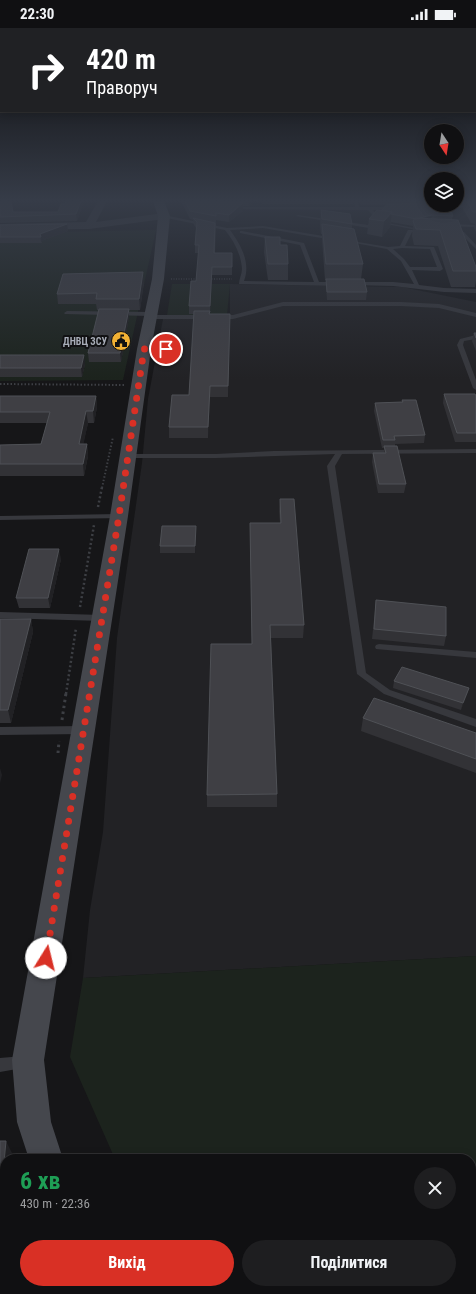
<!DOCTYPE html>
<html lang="uk">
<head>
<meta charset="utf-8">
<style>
  body { margin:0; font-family:"Roboto Condensed",sans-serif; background:#1e1e20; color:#f1f3f6; height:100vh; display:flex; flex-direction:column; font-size:15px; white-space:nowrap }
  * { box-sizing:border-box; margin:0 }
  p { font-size:13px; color:#9c9d9f }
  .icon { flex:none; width:22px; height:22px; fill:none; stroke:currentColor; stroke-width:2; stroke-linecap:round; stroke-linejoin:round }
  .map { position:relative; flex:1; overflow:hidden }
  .drawer { position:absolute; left:0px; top:1126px; width:476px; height:140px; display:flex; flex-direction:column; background:#101012; border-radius:16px 16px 0 0; box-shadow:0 2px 10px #0003,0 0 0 1px #303032 }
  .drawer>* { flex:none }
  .hud { position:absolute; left:0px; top:0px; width:476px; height:84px; box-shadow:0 2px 10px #0003,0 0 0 1px #303032; background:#202124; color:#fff; overflow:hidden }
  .needle { width:26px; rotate:168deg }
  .tools { position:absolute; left:424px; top:96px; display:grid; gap:8px }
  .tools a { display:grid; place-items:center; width:40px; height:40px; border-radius:50%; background:#101012; box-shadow:0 2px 10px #0003,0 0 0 1px #303032; font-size:20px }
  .pin { position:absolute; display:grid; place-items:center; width:34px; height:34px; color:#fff; margin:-17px; border:2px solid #fff; border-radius:50%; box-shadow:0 1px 4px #0007 }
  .me { position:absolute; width:44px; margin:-22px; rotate:9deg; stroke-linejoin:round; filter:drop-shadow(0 0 3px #0008) }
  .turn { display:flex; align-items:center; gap:14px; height:84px; padding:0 20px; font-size:18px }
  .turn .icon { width:52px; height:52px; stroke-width:2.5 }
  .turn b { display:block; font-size:28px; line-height:34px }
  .round { display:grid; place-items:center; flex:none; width:42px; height:42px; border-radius:21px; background:#1e1e20 }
  .overview { display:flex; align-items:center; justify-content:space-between; height:68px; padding:0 20px }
  h1 { font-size:24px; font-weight:700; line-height:30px; color:#1e9e55 }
  .action { display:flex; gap:8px; margin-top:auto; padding:8px 20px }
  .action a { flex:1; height:46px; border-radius:24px; background:#d93025; color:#fff; font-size:16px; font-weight:700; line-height:46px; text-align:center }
  .action a+a { background:#1e1e20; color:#f1f3f6 }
  .status { display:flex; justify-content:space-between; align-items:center; height:28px; padding:0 20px; background:#101012; direction:ltr }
  .status svg { height:11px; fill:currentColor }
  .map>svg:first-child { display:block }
</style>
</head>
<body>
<div class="status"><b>22:30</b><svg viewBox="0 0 49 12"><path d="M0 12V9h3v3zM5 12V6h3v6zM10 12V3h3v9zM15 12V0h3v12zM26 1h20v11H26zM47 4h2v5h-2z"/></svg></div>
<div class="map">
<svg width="476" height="1266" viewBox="0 0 476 1266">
  <rect width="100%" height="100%" fill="#161618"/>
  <path fill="#222225" d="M230,256l172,3 74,15v654l-393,22 7,-68 13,-78 14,-194 25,-175 6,-64 15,-80 66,-2 1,5z"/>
  <path fill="#1c231d" d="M156,202l-33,150 -123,1v-148z
    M172,256h58l-3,31h-60z
    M476,928v338h-301l-2,-5h298v-130h-356l-45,-102 13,-79z"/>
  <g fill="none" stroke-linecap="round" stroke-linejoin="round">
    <path stroke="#3d3f44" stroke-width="1.5" stroke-dasharray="1 1.5" stroke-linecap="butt" d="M171,251h29
      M209,251h23"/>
    <path stroke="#3d3f44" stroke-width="2" stroke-dasharray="1.5 2" stroke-linecap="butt" d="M0,356l124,1
      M102,460l11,-51"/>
    <path stroke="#3d3f44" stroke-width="2.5" stroke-dasharray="2 2.5" stroke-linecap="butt" d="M98,479l4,-20
      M80,579l14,-82
      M66,666l10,-66"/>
    <path stroke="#3d3f44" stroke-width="3" stroke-dasharray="2.5 3.5" stroke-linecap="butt" d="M62,692l4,-27
      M58,725l1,-12"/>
    <path fill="#37383d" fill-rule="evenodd" d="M216,173h5l3,6h131l-1,-6h4l1,6h38l-2,2 -22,1 6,8 -2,3 37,7 -2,1 -36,-7 -7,6 -73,-12 2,-1 70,10 7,-7 -7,-8 -145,-1z
      M476,177v2l-38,1 -2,-1 2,-1z
      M164,187l63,13 36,-2 72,12v2h-2l-70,-12 -33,2c11,15 21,33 14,51l70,1 -14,-37 -60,-12v-2h2l62,12 15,39h19l3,2 -3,2 -99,-2c0,-5 3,-10 3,-15 -1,-15 -8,-28 -17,-39l-63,-13z
      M450,196l26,1v2l-28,-1v-1z
      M408,202h15l2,1 -2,1h-11l-7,14 29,1 9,22 -3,2 -28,-1 7,15 25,3 32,1v4l-32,-1 -51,-6 -42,-1v-2l2,-1h40l21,2 -13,-23 -14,-12 -43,-8 2,-1 42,7 12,-1zM402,220l28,1 7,18h-27l-6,-8 -11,-10z
      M452,203l12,1 12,13v4l-15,-15 -9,-1z
      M283,274h118l38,2 37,9v4l-37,-9 -38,-2h-118l-50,13h-15l-3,-2 3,-2h15z
      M67,283l85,1 3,2 -2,1h52l3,2 -3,2h-54l-3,-2 2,-1 -85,-2 -1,-1z
      M476,307v4l-12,2 -1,4 13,35v10l-3,-2 -16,-43 3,-6z
      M144,319h37l3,2 -3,2 -39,-1v-2z
      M476,421v4l-134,1 -7,12 31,207 24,17 86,29v8l-92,-33 -27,-20 -30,-208 8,-12 -119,4h-88l-3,-2 3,-2h88l58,-3z
      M119,486h3v4l-122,2v-4z
      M0,584l102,3 4,3 -4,3 -102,-3z
      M379,616l97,8v6l-100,-9 -1,-2 1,-2z
      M83,698l3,1 2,3 -2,3 -3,1 -83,1v-8z
      M23,1028l5,1 1,5 -1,5 -28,5v-14z
      M52,1261h16v5h-16z"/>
    <path fill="#37383d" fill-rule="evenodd" d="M98,173h9l-11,21 68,-9 5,3 -5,3 -75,10 -89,1v-6l86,-2z"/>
    <path fill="#45474d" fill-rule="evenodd" d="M153,173h11l6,15 -6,63 -13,70 -23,167 -84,544 7,62 12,37h-34l-12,-37 -5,-62 98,-544 27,-167 15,-70 6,-63z
      M76,1261h38l2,5h-38z"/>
  </g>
  <path fill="#323236" d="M0,173l13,11h45l7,-8 19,-3 -7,20 -77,2z
    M181,173h41l1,2 -1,-2h31l-4,5h-6v5l-14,11 -13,-2 -1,33h17v22h-20l-2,39 20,10 -2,73h-18l-2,41h-39v-11l20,-32 5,-81h-5v-8l7,-25 3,-28h-4v-8l1,-17 -2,-3 -1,-5 -3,-1z
    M262,173h91v3h-91z
    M359,173h72v4l22,11 -1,3 24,48v14l-1,6h-24l-13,-41 -24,-1 -2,-9 1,-10 -22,-4 -1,5 -8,10 -15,-3 2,-15 13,-9 5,-5h-24l-3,-1z
    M458,173h18v31l-2,-4 1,-4 -4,-1 -8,-14v-5h-3z
    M321,182l31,14v5l11,35 -2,15 6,13 -1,8h-39l-1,-13v-7h-1l-3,-41v-5h-1l-1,-9z
    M67,196l1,7 -27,10 1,2h-42v-18z
    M265,209l15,8 8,19v16h-20l-4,-28z
    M144,254l-4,28h-11v7l-8,45h-32l-1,-9 11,-43h-2l-1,-6h-38l-1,-10z
    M474,305h2v18l-4,-10z
    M0,327l85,9 -3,13h-82z
    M444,366l32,2v46h-21l-12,-39z
    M0,368h96l1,11 -3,16h-6l-5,21h4l1,12 -4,20h-84v-31l41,-1 6,-21h-47z
    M402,372l23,35 -1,8 -29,1v2l11,38 -2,9h-26l-6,-31 1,-9h11v-5h-2l-8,-37 1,-8 27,-1z
    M280,471l24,126 -1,13h-32l6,156v13h-70v-12l45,-151 -2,-121h30l-1,-12z
    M196,498l-1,27h-35v-7z
    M61,531l-11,49h-31l-3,-10z
    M376,572l70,36 -2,10 -72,-7z
    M0,591h31l2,13 -22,91h-11z
    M394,653l75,7 -2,7 -6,15 -68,-22z
    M363,690l113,15v40l-115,-42z"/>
  <path fill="#212124" d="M81,173h3l-7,20 -1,-7z
    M249,173h4l-4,5z
    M243,175v8l-14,11v-7z
    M392,184l-2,15 -8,10 2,-16z
    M432,187l-1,7 -15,-3z
    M67,196l1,7 -27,10 -1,-7z
    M212,239v8l-2,39v-8z
    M143,244l1,10 -4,28 -1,-11z
    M129,281v8l-8,45 -1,-9z
    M230,286v10l-2,73v-11z
    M84,327l1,9 -3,13 -1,-9z
    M210,358v11l-2,41v-11z
    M96,368l1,11 -3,16 -1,-12z
    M86,383l2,12 -7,33 -2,-12z
    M87,416l1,12 -4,20 -1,-12z
    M196,498v7l-1,20v-7z
    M59,521l2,10 -11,49 -2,-10z
    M31,591l2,13 -22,91 -3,-13z
    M469,660l-2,7 -6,15 2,-7z
    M0,740l2,7 -2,8z
    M6,1113l6,12 -1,6h-6v76l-4,45 -1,-2v-73z
    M10,1261h7v5h-7z"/>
  <path fill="#3f3f44" stroke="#4f5156" d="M0,173h11l2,11h45l3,-8h4l1,-3h15l-5,13 -76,3z
    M185,173h37l1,2h20l-14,12 -13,-2v3l-26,-5z
    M467,173h9v11h-3z
    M431,175v2h18l4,11 -21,-1 -16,4 -25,-5 1,-2 -10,-2 5,-6z
    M321,182l29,4 2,10 -30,-5z
    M377,182l15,2 -8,9 -15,-2z
    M193,190l22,5 -1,30h18v14h-20l-2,39h-21l2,-25h5l3,-36h-4l2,-23z
    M415,190l43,2 18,47v4h-23l-13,-41 -24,-1 -3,-8z
    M67,196l-27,10 1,3h-41v-12z
    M322,196l32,5 9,35h-37z
    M265,209h15v8h7l1,19h-20z
    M143,244l-4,27h-43l1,-6 -40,1 6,-20z
    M326,251h38l3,13h-40z
    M99,281h30l-9,44h-32z
    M194,283h16l-1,3h21l-2,72h-18l-2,41h-39l3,-32h17z
    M474,305h2v5z
    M0,327h84l-3,13h-81z
    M444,366h31l1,2v37h-19z
    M0,368h96l-3,15h-7l-7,33h8l-4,20h-83v-19l41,-1 9,-32h-50z
    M402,372h14l9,35 -31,1 1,4h-12l-8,-37 28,-1z
    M384,418h13l9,38h-27l-6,-31h13z
    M280,471h14l10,126h-34l7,169 -70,1 4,-151h41l-2,-121h31z
    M162,498h34l-1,20h-35z
    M29,521h30l-11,49h-32z
    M376,572l70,7v29l-72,-7z
    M0,591h31l-23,91h-8z
    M402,639l67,21 -6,15 -69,-22z
    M374,670l102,35v26l-113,-41z
    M0,1113h6l-6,64z
    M0,1241h5v20h5v5h-10z"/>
  <linearGradient id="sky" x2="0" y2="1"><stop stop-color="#0c0c0d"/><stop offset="0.49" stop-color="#363c48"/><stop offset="1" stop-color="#363c48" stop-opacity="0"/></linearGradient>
  <rect width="476" height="351" fill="url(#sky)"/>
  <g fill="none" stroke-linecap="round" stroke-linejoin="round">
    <path stroke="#d93025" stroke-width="7" stroke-dasharray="0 12.6" d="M46,930l73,-442 25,-167h22"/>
  </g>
  <defs>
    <symbol id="civic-disc" viewBox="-11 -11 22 22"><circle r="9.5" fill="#f2b134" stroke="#111113"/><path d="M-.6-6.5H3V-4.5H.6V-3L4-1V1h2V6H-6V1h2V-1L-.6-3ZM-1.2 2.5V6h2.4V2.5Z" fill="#111"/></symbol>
  </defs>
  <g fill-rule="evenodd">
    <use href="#civic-disc" x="110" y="302" width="22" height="22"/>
  </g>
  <g text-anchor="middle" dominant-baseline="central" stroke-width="4" stroke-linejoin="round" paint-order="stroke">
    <g font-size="10" font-weight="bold" fill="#a8adb8" stroke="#111113" text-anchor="end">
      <text x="107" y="313">ДНВЦ ЗСУ</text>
    </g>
  </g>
</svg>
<div class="tools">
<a><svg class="needle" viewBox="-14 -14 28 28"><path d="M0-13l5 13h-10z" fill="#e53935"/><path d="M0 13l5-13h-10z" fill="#9c9d9f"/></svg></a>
<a><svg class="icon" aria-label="layers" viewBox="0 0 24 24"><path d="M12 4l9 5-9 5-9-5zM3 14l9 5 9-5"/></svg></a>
</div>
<div class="pin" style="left:166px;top:321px;background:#d93025"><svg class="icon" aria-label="arrive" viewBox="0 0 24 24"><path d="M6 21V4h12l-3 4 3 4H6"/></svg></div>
<svg class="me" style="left:46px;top:930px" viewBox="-20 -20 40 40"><circle r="19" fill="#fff"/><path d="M0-13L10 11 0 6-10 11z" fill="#d93025"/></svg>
<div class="hud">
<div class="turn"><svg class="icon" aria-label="right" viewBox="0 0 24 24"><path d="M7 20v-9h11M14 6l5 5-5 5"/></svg><div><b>420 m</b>Праворуч</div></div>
</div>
<section class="drawer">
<div class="overview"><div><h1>6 хв</h1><p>430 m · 22:36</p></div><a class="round"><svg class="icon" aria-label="close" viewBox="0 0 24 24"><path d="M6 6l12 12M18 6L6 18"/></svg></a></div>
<div class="action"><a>Вихід</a><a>Поділитися</a></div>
</section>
</div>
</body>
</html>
